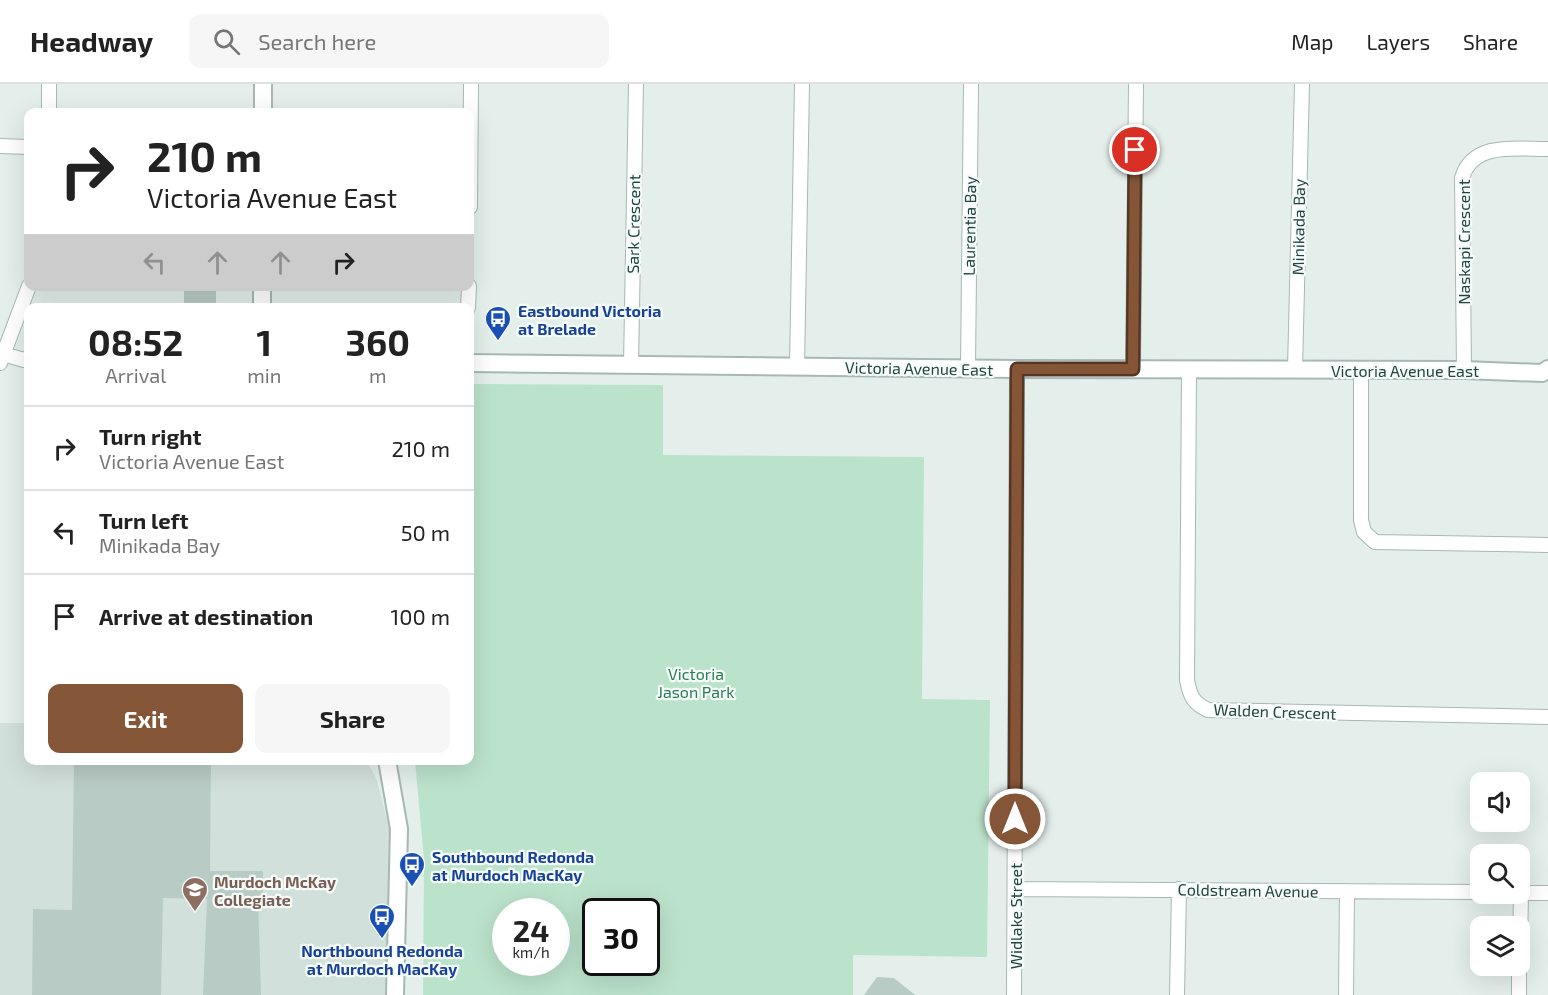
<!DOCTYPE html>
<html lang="en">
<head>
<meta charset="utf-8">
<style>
  body { margin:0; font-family:"Exo 2",sans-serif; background:#f6f6f6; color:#222; height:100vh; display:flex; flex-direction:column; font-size:22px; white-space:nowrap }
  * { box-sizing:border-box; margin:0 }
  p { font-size:20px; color:#767676 }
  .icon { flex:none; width:33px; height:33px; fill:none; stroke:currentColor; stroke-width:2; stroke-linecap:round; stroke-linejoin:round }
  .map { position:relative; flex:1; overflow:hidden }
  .details { position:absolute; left:24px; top:219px; width:450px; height:462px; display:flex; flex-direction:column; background:#fff; border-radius:12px; box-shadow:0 6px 24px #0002 }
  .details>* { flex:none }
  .top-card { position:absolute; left:24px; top:24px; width:450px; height:183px; border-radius:12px; box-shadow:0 6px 24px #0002; background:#fff; color:#222; overflow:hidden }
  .controls { position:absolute; left:1470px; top:688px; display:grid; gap:12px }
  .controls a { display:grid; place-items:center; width:60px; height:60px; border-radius:12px; background:#fff; box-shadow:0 6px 24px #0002; font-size:30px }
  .speed { position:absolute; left:492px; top:814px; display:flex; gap:12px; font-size:30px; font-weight:700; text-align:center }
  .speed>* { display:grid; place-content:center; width:78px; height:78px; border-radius:50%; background:#fff; box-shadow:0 6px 24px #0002; line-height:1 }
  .speed small { font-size:15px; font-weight:400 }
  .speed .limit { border:3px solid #111; border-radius:9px; background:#fff; color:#111 }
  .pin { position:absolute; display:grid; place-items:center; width:51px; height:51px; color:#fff; margin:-26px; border:3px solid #fff; border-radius:50%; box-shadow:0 2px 6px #0007 }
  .me { position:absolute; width:66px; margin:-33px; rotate:0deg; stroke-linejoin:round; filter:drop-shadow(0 0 4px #0008) }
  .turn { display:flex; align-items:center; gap:21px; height:126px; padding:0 24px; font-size:27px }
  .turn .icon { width:78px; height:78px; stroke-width:2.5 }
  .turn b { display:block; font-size:42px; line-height:51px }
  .lanes { display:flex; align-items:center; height:57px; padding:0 24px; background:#0003; justify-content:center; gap:30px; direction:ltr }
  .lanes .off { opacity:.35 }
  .eta { display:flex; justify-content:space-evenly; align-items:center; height:102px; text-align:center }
  .eta b { font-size:36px; font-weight:700; line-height:42px }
  .primary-button { display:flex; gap:12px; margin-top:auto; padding:12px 24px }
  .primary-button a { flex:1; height:69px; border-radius:12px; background:#855538; color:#fff; font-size:24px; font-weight:700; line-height:69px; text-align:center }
  .primary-button a+a { background:#f6f6f6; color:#222 }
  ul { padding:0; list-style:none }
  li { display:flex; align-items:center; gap:18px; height:84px; padding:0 24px; border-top:2px solid #e0e0e0 }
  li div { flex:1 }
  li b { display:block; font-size:22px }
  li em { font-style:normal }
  header { display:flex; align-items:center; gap:36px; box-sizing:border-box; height:84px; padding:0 30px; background:#fff; border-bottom:2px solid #e0e0e0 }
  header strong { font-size:28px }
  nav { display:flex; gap:33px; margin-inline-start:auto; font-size:21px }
  .search { width:420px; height:54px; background:#f6f6f6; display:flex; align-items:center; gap:15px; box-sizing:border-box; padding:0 21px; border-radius:12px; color:#767676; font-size:22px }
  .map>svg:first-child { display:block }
</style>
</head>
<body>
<header>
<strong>Headway</strong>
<div class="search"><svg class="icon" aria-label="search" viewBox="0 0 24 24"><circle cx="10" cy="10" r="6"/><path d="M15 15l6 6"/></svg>Search here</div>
<nav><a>Map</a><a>Layers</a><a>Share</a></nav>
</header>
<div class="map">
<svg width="1548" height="911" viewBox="0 0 1548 911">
  <rect width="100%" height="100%" fill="#e4efec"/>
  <path fill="#d2e0db" d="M0,639h28v37l339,1 10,19 13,52v163h-390z"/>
  <path fill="#bbe2cb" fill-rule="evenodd" d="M470,300l193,1v70l261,2 -2,242 68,1 -3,257 -134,-2v40h-430l1,-136 -9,-98 55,-1zM506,828h50v51h-50zM596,828h50v51h-50z"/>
  <path fill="#b9cbc5" d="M184,202h32v22h-32z
    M74,676h137l-1,111h53v27h-5l3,97h-58l4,-96 -44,-1 -2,97h-129l1,-86 39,1z
    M877,893l17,1 21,17h-51z"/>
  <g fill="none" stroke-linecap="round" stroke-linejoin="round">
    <defs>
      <path id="minor" d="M49,28v-28
        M0,62l28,1
        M470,123l1,-123
        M468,224l1,-22
        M3,270l21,6 4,-2
        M0,279l29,-77
        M631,281l5,-281
        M797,283l5,-283
        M968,284l3,-284
        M1133,285l3,-285
        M1189,285l-2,311c3,16 6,23 21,30l340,7
        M1295,285l7,-285
        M1464,286l-2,-192c11,-37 55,-29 86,-29
        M1361,287v149l3,12 11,10 173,3
        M1015,805l465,3
        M1520,809h28
        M1520,865l1,-56
        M1014,911l3,-626
        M1177,911l2,-106
        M1346,911l1,-104
        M1519,911v-29"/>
      <path id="tertiary" d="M263,28v-28
        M262,224v-22
        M470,279l547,6 447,1 78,3 6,-4
        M387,676l12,69 -4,166"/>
    </defs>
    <use href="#minor" stroke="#a6b8b5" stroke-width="16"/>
    <use href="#tertiary" stroke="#a6b8b5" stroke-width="20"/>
    <use href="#minor" stroke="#fff" stroke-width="14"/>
    <use href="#tertiary" stroke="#fff" stroke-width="16"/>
  </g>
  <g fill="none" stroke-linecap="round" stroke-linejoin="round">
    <defs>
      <path id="route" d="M1015,735l2,-450h116l2,-219"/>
    </defs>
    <use href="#route" stroke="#563724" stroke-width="15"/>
    <use href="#route" stroke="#855538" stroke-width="10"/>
  </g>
  <defs>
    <symbol id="bus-pin" viewBox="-11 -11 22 30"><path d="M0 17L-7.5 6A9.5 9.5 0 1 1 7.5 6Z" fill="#1a4fb4" stroke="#f6fbf9"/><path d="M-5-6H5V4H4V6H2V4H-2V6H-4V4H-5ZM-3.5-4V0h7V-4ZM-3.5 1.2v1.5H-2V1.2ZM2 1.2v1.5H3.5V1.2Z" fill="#fff"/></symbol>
    <symbol id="school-pin" viewBox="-11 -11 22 30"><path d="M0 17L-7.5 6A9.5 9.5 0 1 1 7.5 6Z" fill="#8d6e63" stroke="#f6fbf9"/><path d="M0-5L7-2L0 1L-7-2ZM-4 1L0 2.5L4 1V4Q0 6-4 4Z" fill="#fff"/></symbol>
  </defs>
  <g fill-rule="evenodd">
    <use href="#bus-pin" x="483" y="220" width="30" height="40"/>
    <use href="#bus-pin" x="397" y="766" width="30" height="40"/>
    <use href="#school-pin" x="180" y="791" width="30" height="40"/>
    <use href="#bus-pin" x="367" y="818" width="30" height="40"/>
  </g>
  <g text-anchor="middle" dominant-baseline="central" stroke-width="4.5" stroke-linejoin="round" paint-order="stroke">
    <g font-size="16" fill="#21443f" stroke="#f6fbf9">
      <text transform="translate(633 140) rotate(-89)">Sark Crescent</text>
      <text transform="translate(969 142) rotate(-89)">Laurentia Bay</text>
      <text transform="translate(1298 143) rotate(-89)">Minikada Bay</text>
      <text transform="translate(1463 158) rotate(-90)">Naskapi Crescent</text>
      <text transform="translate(919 284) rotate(1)">Victoria Avenue East</text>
      <text x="1405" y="286">Victoria Avenue East</text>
      <text transform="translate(1275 627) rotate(2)">Walden Crescent</text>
      <text transform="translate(1248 806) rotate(1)">Coldstream Avenue</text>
      <text transform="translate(1015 832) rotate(-90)">Widlake Street</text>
    </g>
    <g font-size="16" font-weight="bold" fill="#164399" stroke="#f6fbf9" text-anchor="start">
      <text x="518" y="226">Eastbound Victoria<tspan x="518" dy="18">at Brelade</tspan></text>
      <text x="432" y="772">Southbound Redonda<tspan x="432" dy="18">at Murdoch MacKay</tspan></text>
      <text x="382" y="866" text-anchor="middle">Northbound Redonda<tspan x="382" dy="18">at Murdoch MacKay</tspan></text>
    </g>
    <g font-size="16" fill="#267f54" stroke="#f6fbf9">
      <text x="696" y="589">Victoria<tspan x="696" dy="18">Jason Park</tspan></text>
    </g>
    <g font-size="16" font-weight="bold" fill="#785e54" stroke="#f6fbf9" text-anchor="start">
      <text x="214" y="797">Murdoch McKay<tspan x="214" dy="18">Collegiate</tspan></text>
    </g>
  </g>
</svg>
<div class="controls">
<a><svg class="icon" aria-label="sound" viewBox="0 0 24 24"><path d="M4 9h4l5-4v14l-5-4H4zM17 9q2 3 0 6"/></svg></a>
<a><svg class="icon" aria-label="search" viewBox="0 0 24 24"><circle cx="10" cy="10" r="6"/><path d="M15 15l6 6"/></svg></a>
<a><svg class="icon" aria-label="layers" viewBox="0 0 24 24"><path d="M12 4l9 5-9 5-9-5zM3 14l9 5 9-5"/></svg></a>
</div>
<div class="speed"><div>24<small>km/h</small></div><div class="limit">30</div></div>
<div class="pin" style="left:1135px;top:66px;background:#d93025"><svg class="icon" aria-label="arrive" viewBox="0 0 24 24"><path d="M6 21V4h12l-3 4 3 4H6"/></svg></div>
<svg class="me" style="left:1015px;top:735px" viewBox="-20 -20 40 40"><circle r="17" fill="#855538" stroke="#fff" stroke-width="3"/><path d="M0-11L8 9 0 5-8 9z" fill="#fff"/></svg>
<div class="top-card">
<div class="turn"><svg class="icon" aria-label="right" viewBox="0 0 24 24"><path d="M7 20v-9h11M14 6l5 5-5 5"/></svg><div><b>210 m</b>Victoria Avenue East</div></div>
<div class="lanes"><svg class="icon off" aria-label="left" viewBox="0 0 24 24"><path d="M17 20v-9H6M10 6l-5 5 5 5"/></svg><svg class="icon off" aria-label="ahead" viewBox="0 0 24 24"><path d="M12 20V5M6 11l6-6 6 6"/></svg><svg class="icon off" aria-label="ahead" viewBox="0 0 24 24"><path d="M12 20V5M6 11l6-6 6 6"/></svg><svg class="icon" aria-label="right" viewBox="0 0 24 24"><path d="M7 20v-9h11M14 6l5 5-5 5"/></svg></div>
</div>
<section class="details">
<div class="eta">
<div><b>08:52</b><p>Arrival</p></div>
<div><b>1</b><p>min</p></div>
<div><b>360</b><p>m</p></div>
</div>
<ul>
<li><svg class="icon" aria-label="right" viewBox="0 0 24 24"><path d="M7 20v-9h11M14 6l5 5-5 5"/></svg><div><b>Turn right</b><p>Victoria Avenue East</p></div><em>210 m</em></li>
<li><svg class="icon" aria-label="left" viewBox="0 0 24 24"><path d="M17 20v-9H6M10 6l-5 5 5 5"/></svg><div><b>Turn left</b><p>Minikada Bay</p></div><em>50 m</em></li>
<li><svg class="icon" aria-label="arrive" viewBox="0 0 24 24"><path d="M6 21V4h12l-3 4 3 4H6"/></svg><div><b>Arrive at destination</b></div><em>100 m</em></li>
</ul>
<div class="primary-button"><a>Exit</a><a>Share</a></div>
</section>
</div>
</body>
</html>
